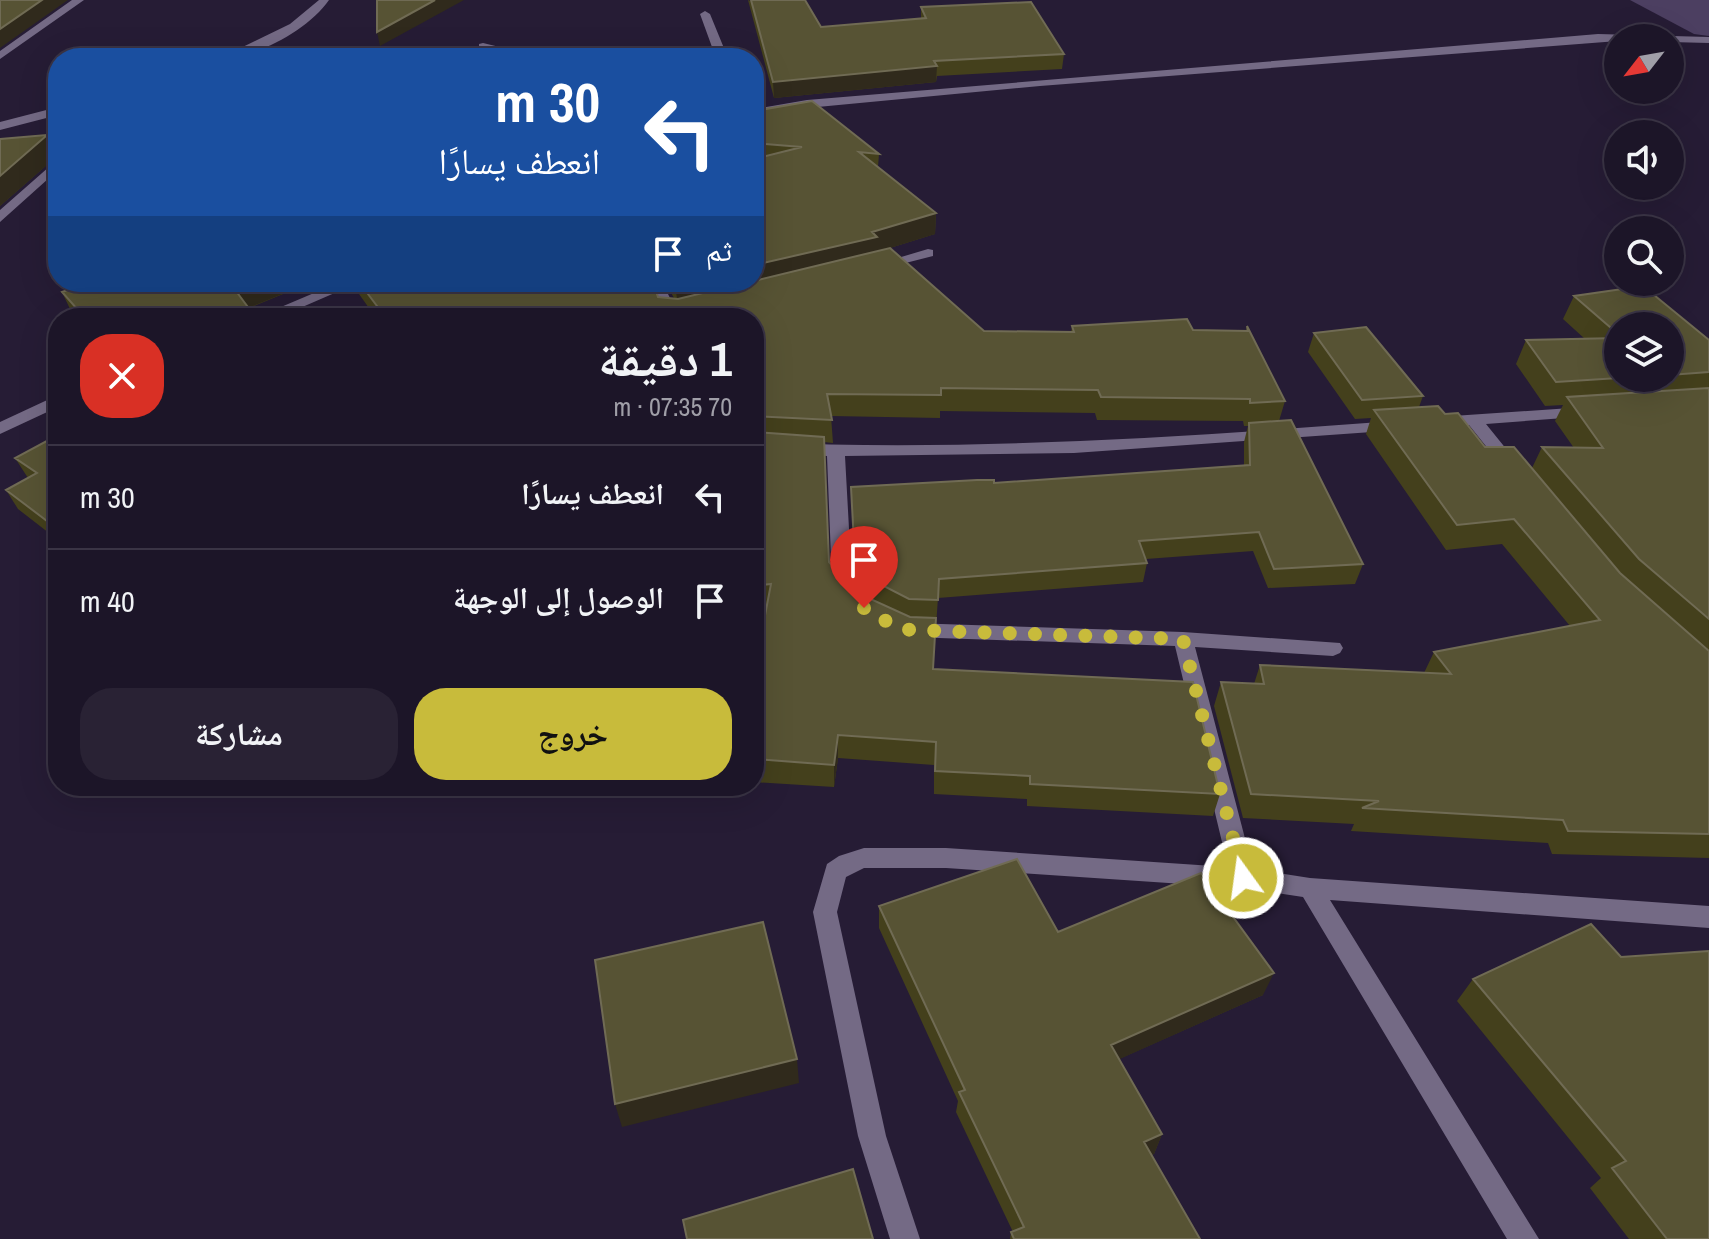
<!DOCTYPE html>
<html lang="ar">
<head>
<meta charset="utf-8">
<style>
  body { margin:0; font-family:"Archivo Narrow","Noto Naskh Arabic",sans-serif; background:#292234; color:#f1f3f6; direction:rtl; height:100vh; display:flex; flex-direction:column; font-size:30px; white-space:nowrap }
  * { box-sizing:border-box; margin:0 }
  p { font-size:26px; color:#a09fa8 }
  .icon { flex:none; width:44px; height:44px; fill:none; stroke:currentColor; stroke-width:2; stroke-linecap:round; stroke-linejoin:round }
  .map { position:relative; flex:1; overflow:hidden; direction:ltr }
  .panel { position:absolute; left:48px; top:308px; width:716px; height:488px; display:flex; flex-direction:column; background:#1c1528; border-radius:32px; box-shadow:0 8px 32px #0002,0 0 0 2px #3a3445; direction:rtl }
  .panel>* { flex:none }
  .top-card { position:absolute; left:48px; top:48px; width:716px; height:244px; border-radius:32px; box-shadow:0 8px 32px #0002,0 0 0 2px #3a3445; direction:rtl; background:#1a4fa0; color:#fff; overflow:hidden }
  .needle { width:52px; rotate:239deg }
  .fabs { position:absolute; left:1604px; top:24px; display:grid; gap:16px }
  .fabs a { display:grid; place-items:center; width:80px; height:80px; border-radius:50%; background:#1c1528; box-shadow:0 8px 32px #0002,0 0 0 2px #3a3445; font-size:40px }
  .pin { position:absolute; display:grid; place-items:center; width:68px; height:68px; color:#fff; margin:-82px -34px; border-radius:50% 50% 50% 0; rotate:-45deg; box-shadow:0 0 8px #0007 }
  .pin .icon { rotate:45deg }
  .me { position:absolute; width:88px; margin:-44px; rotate:346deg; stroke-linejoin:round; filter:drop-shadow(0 0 6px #0008) }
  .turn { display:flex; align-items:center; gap:28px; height:168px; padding:0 32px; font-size:36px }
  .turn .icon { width:104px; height:104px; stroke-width:2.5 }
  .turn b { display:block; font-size:56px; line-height:68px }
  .then { display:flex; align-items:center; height:76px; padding:0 32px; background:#0003; gap:16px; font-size:30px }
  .round { display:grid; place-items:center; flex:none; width:84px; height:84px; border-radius:32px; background:#292234 }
  .head { display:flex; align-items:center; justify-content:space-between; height:136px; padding:0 32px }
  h1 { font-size:48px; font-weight:700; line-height:60px }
  .action { display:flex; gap:16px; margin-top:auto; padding:16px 32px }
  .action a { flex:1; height:92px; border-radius:32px; background:#c8bb3b; color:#111; font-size:32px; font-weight:700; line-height:92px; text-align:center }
  .action a+a { background:#292234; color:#f1f3f6 }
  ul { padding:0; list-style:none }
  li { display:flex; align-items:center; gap:24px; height:104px; padding:0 32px; border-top:2px solid #3a3445 }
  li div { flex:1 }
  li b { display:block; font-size:30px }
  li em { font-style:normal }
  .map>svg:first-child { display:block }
</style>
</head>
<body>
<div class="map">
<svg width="1709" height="1239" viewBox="0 0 1709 1239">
  <rect width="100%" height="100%" fill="#261c35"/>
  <path fill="#4c3f61" d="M1630,0h79v36l-15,-2z"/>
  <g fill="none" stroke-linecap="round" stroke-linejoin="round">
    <path fill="#746a85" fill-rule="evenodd" d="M72,0h12l-84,59v-8z
      M319,0h10c-21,30 -72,58 -109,58l70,-34z
      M705,11l5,3 18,44h-12l-16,-44z
      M1598,34l111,3v6l-39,-1v-4h-52v3l-578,45 -233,22 -53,9v-8l53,-9z
      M483,43l53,13 2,2h-20l-39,-10v-4z
      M58,107v8l-58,15v-8z
      M58,159v11l-58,52v-12z
      M928,249l5,1v6l-55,14 -7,-4z
      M340,282h20l-83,36h-22z
      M648,282h14l18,36h-16z
      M58,395v12l-58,27v-12z
      M1585,407l6,1 2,4 -2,4 -105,8 34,42 -9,6 -6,-2 -36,-45 -31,2 -9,-5 9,-5z
      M1394,421l6,1 3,4 -3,4 -326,23 -229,3 7,127 8,16 -10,7 -7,-2 -11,-21 -5,-127 -73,-4v-10c214,10 427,-5 640,-21z
      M910,623l273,9 157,11 3,5 -3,5 -7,3 -138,-9 58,222 57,9 399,28v22l-379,-28 209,339h-32l-204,-342 -60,-9 -297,-20h-82l-18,9 -9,35 49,224 34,103h-30l-32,-103 -45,-224 14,-48 12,-8 25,-8h82l282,19 -53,-221 -265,-9 -7,-2 -3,-5 3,-5z"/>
  </g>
  <path fill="#44401c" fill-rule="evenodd" d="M748,0l73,27 100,-8v-12l143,47 -2,15 -125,7 -1,6 -162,16z
    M754,111l125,43 -1,13 58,46 -1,21 -45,14 94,83 87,1 1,-6 174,5 1,-5 38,75 -6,20 84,143 -8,20 -87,4 -15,-37 -107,8 1,4 -4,19 -205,16 -5,71 287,125 -7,22 -186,-10v-7l-93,-5v-29l-96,-7 -4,29 -80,-5v-109l12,-65 -12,1v-291h-378l-17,-24 -3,-12h297l5,15 16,1 -9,-16h89zM940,411l155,2 2,7 146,1 1,5h4l-4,16v24l-250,17 -143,4 4,95 17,17 -17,-7 -26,-30 -5,-120 9,1 -2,-27 109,2z
    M58,134v23h-2l-56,49v-67z
    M91,282h221l-63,26 7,10h-179l-6,-7 -9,-19z
    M1643,286l66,54v518l-157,-4 -4,-11 -197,-12 3,-7 -111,-6 -29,-112 7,-24 33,2 6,-19 164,8 10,-21 136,-26 -68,-82 -56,6 -80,-116 5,-16 -16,1 -47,-67 6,-19 52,-6 57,69 -4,11 19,-1 7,8 13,-1 27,34h29l18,21 10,-21 32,1 -19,-27 8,-16 -18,1 -29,-42 10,-24 59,-1 -22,-20 11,-23zM1618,326h52v52h-52z
    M58,435v105l-40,-31 -12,-19 22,-12 -13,-20z
    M879,906l179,26 205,63 -144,64 43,75 -8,20 -3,1 49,84h-190l1,-7h2l-57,-120 2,-11 -79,-173z
    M1621,957l88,282h-80l-39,-51 11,-10 -144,-177 16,-22z"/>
  <path fill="#302a1c" d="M42,0h26l-68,48v-19z
    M435,0h29l-84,46 -3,-14z
    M937,66l-1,16 -162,16 -1,-16z
    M58,135v20l-7,-14z
    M46,136l10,21 -56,49v-30z
    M936,213l-1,21 -58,18 -199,54 -3,-22 7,-2h72v-17l118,-33z
    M260,282h52l-69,28 -7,-19z
    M419,309l2,9h-30z
    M58,520v16l-7,-12z
    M838,735v23l-4,29v-22z
    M1274,973l-11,22 -159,71 7,-21z
    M797,1059l2,24 -177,44 -7,-23z
    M1162,1134l-8,20 -18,7 8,-19z"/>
  <path fill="#575334" stroke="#706b54" stroke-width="2" d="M0,0h42l-42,29z
    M377,0h58l-58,32z
    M751,0h54l16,27 105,-9 -5,-11 110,-5 33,52 -130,7 3,5 -164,16z
    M812,101l67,53 -20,-2 77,61 -64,19 5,5 -123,28v-106l48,-12 -48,-4v-32z
    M58,134v1l-7,6v-5h-5l-46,40v-37z
    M890,248l94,83 90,1 -2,-6 115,-7 6,11 55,1 -1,-5 38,75 -35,2v-4l-149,-2 -3,-7 -157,-2v7l-114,-1 5,26 -78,-4v-98h-329l-6,-9 -28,9h-5l-27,-36h294l5,15 20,2 70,-17h6v-1z
    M91,282h169l-24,9 20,27h-171l-23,-26z
    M1643,286l66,54v32l-39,3v-49h-52v8l-44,-38z
    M1366,327l57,69 -61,4 -48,-67z
    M1618,338v40h1l-63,4 -30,-42z
    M1709,388v231l-70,-60 -97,-112 61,1 -36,-51z
    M1438,406l7,8 13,-1 27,34h29l106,126 89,78v183l-141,-3 -5,-11 -201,-12 17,-7 -128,-7 -30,-112 43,2 -4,-19 191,9 -17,-22 166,-32 -86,-101 -57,6 -83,-115z
    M1291,420l72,144 -89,5 -15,-37 -120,9 8,22 -208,16 -1,21 -29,-1 -37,-19 -17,-18 -4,-75 126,-7h17v3l256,-18 -1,-42z
    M754,432l70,5 5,125 26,30 55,25 26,1 -3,51 260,13 27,112 -190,-10v-8l-95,-5 1,-29 -98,-7 -4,30 -80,-6v-86l17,-89 -17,2z
    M58,435v85l-7,4 -45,-34 31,-17 -22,-15z
    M1017,859l41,73 143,-59 73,100 -163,72 51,89 -18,8 56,97h-186l-3,-7 13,-5 -65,-135 6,-2 -86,-184z
    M763,922l34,137 -182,45 -20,-144z
    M1591,924l30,33 88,-6v288h-42l-55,-71 14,-7 -153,-182z
    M853,1169l20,70h-186l-4,-19z"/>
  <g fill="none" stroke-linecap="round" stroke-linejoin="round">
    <path stroke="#c8bb3b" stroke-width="14" stroke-dasharray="0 25.2" d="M864,608l14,10 32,12 273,9 60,239"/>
  </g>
</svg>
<div class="fabs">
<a><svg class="needle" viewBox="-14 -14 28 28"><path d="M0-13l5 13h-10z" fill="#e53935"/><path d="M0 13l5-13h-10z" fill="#a09fa8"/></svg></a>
<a><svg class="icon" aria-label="sound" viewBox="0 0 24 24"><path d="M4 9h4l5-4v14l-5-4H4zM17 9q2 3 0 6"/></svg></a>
<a><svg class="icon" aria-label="search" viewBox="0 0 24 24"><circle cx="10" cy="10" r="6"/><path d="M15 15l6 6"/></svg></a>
<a><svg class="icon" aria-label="layers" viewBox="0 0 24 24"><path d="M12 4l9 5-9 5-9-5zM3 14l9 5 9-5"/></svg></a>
</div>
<div class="pin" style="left:864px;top:608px;background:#d93025"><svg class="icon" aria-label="arrive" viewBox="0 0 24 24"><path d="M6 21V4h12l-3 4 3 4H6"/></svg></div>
<svg class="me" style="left:1243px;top:878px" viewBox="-20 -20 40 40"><circle r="17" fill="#c8bb3b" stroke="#fff" stroke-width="3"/><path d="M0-11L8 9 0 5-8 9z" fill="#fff"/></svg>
<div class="top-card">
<div class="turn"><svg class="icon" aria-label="left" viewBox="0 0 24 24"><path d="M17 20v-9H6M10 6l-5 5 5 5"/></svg><div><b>30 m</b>انعطف يسارًا</div></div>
<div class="then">ثم<svg class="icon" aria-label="arrive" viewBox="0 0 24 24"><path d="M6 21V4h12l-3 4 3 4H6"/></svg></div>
</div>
<section class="panel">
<div class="head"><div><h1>1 دقيقة</h1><p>70 m · 07:35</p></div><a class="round" style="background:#d93025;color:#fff"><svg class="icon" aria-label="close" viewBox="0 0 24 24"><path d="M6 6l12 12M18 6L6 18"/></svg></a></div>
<ul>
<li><svg class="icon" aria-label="left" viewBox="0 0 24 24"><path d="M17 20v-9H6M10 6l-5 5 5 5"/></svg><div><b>انعطف يسارًا</b></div><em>30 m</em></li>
<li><svg class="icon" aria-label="arrive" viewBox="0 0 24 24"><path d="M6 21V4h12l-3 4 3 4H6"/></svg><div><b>الوصول إلى الوجهة</b></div><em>40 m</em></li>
</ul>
<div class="action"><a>خروج</a><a>مشاركة</a></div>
</section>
</div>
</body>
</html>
